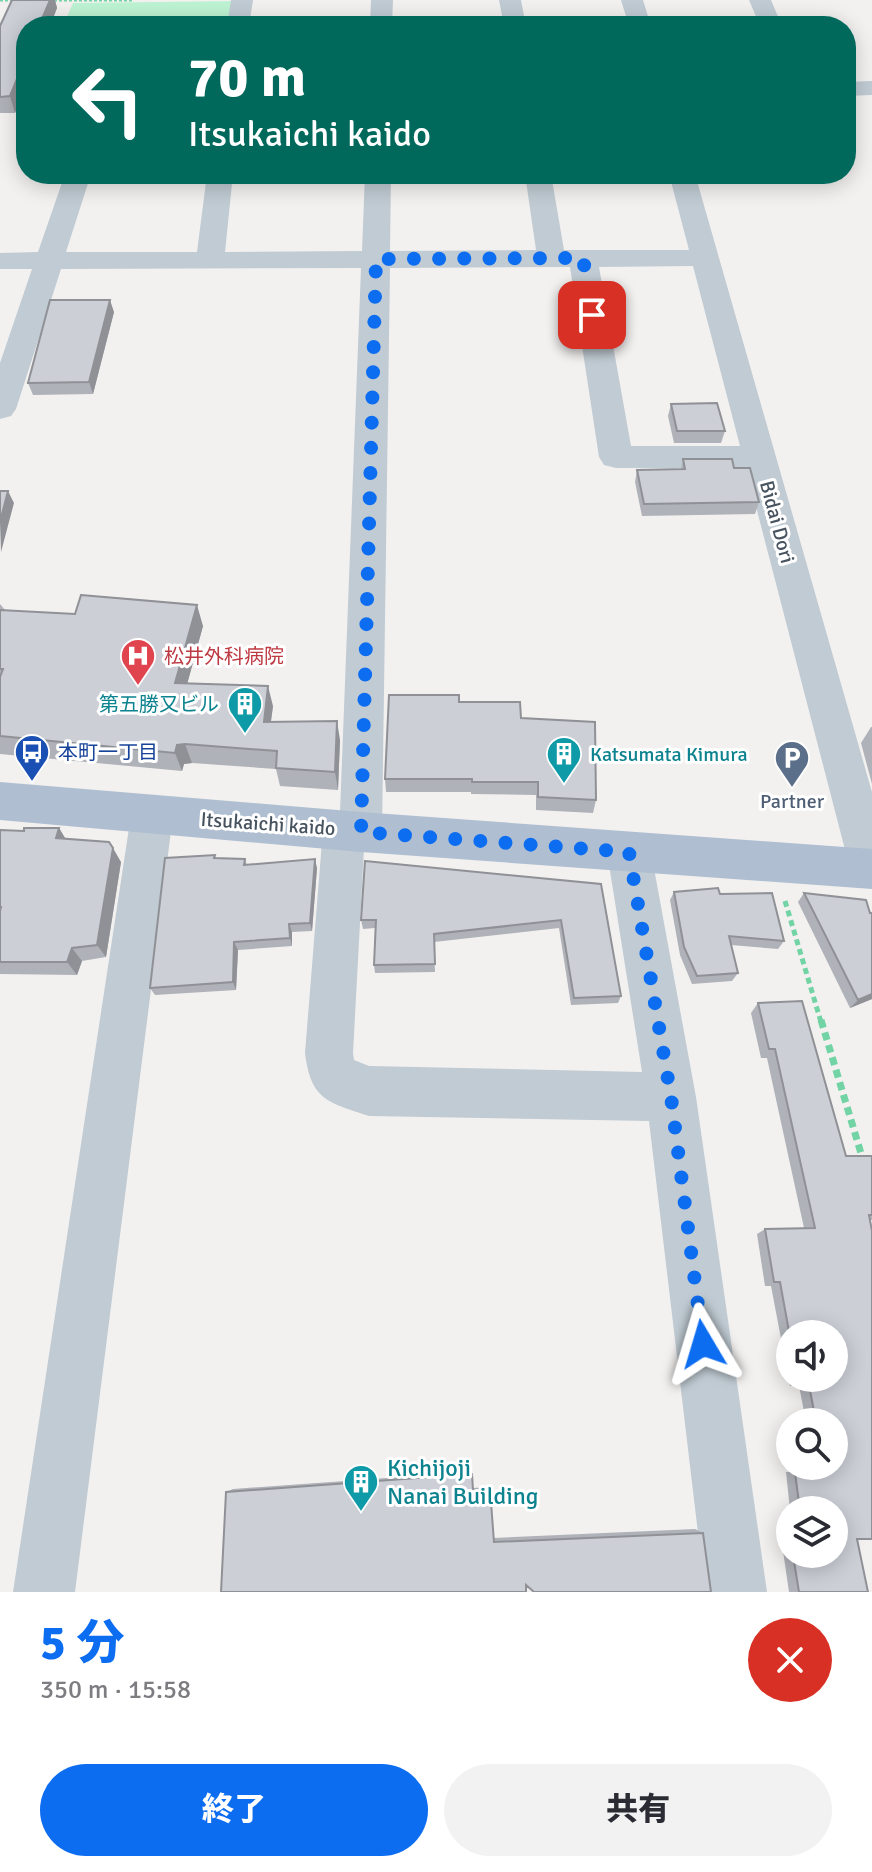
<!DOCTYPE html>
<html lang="ja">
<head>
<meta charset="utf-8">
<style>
  body { margin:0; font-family:Signika,"Noto Sans JP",sans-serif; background:#f2f2f3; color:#2b2b33; height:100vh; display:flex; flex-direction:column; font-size:30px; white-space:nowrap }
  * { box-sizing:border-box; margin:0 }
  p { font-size:26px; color:#7c7c81 }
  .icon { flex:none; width:44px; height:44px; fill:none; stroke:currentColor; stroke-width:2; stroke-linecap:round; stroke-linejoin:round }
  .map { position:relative; height:1592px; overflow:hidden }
  .sheet { display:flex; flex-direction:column; background:#fff; flex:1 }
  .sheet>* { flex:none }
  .guide { position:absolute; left:16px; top:16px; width:840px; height:168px; border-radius:32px; box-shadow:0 4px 20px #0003; background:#00695c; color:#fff; overflow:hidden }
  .fabs { position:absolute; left:776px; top:1320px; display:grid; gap:16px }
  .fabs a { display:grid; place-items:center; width:72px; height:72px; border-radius:50%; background:#fff; box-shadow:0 4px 20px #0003; font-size:40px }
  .pin { position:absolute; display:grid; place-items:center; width:68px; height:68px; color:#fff; margin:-34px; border-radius:16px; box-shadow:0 4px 12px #0006 }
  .me { position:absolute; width:88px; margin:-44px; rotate:353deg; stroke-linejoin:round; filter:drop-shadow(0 0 6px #0008) }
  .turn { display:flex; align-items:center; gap:28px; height:168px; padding:0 40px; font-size:36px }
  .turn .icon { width:104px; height:104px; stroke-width:2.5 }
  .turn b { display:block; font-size:56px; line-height:68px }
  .round { display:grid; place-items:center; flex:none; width:84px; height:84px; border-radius:42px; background:#f2f2f3 }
  .headline { display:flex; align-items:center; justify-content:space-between; height:136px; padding:0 40px }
  h1 { font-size:48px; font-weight:800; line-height:60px; color:#0d6df1 }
  .action { display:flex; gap:16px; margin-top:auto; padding:16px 40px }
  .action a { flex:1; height:92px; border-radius:48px; background:#0d6df1; color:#fff; font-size:32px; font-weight:800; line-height:92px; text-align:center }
  .action a+a { background:#f2f2f3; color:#2b2b33 }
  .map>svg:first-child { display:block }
</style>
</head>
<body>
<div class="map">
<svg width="872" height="1592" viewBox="0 0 872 1592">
  <rect width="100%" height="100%" fill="#f3f1f0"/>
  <path fill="#bdf3d3" d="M236,1l-4,25h-169l10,-23z"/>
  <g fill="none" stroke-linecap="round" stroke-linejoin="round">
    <path stroke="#72d3a5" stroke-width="3" stroke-dasharray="3 2" stroke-linecap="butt" d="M0,0h15
      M49,0h83"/>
    <path stroke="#72d3a5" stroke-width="5" stroke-dasharray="6 4" stroke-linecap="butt" d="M785,901l36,121"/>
    <path stroke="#72d3a5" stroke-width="7" stroke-dasharray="8 5" stroke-linecap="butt" d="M821,1020l42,140"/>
    <path fill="#c0cbd3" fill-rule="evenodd" d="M231,0h22l-4,26h-22z
      M371,0h22l-1,26h-22z
      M499,0h22l5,26h-22z
      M621,0h22l8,26h-22z
      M749,0h22l11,26h-22z
      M872,81v14l-26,1v-14z
      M65,174h26l-25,78h131l10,-78h26l-8,78 137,-1 3,-77h26l-1,77 146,-1 -11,-76h26l13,76h125l-20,-76h26l177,618v96l-16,-5 -6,-14 -104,-401h-130l-12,-3 -5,-8 -29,-190 -180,1 -8,564 -6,13 -12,4 -11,204 1,7 15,6 273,6 -35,-220 7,-13 15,-6 15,6 7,13 45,245 71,495h-62l-56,-471 -280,-5c-42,-14 -58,-16 -64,-63l18,-224 6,-13 11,-4 21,-544 -300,1 -45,140 -5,7 -11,3v-56l32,-94h-32v-16l38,-1zM693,266l47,180h-109l-32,-179z
      M152,797l15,5 6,13 -98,777h-62l118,-777 6,-13z"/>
    <path fill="#afbfd1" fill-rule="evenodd" d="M0,782l361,30 511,37v40l-511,-37 -361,-32z"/>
  </g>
  <path fill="#afb2b8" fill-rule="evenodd" d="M12,0h43l2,8 -7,18h-24v60l-11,27h-15v-87z
    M114,312l-21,82 -60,1 -5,-12z
    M671,404l54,27 -4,12h-47l-6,-27z
    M683,459l51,9 25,34 -4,12 -113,2 -7,-34 2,-12 44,-1z
    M0,604l5,6 198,16 -16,58 86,22 -2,16 69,18 -2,50 -58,-4 -4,-17 -84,-6 -8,1 -2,7 -182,-17z
    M459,702l62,16 75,82 -3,13 -57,-3v-15l-65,-1v-2h-85l-1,-13z
    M871,727h1v57l-11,-41z
    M59,828l6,10 56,24 -15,95 -24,4 -5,14 -77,-1v-144l24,1z
    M215,855l1,3 29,1 2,6 70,3 -5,63 -20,1v14l-54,4 -2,40 -81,5 -5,-7z
    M601,884l20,112 -3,7 -47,2 -12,-77 -125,14 1,30 -60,1 -1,-8 1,-37 -12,1 -2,-9z
    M674,892l46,2 64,47 -6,8 -47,-4 7,28 -6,8 -40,3 -12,-29 -10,-55z
    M804,893l68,20v86l-22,9 -52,-106z
    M758,1003l88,153h26v64h-2l-13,319 11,53h-79l-6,-41h7v3h44v-44h-44l-4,-38h29l-1,-6h20v-44h-28l-7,-36h-9l-19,-100h-6l-8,-52 8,-5 39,-1 -37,-170h-6l-10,-45zM790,1334l44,44h-44z
    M471,1472l2,16 15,-1 2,2 3,49 202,-9 8,4 -177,52 -300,-93 7,-3z"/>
  <path fill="#8f9196" d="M50,0h5l2,8 -7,18h-11z
    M26,57v29l-11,27 -5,-17z
    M110,300l4,12 -21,82 -4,-12z
    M8,491l6,12 -13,49 -1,-30z
    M197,605l6,21 -21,77 -7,-20z
    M268,686l5,20 -5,35 -4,-19z
    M337,721l3,19 -2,50 -3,-18z
    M185,744l7,19 -8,1 -2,7 -7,-18 2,-8z
    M59,828l9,15 -12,-5z
    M113,848l8,14 -15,95 -9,-12z
    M315,859l2,9 -5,63 -2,-8z
    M289,924l3,8v14l-2,-8z
    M234,942l4,8 -2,40 -3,-8z
    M72,948l10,13 -5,14 -10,-13z
    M872,994v5l-22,9 8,-8z"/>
  <path fill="#cccfd6" stroke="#8f9196" stroke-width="2" d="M12,0h38l-11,26h-13v31l-16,39 -10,1v-71z
    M50,300h60l-21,82 -61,1z
    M717,403l8,28h-48l-6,-27z
    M683,459h49l2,9h16l9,34 -115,2 -7,-34 48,-1z
    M0,491h8l-8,31z
    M81,595l116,10 -22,78 93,3 -4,36 73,-1 -2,51 -59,-4 1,-17 -92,-7 -8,1 -2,8 -175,-17v-59l3,-8h-3v-59l75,4z
    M389,695h70v7h61l1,16 74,4 1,78 -58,-3v-15h-66v-3h-87z
    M24,828h35l-3,10 53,4 4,6 -16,97 -25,3 -5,14h-67v-51l1,-4h-1v-77l24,1z
    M215,855l-1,3 31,1 -1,6 71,-6 -5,64 -21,1 1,14 -56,4 -1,40 -83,6 15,-130z
    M365,861l236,23 20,112 -47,2 -13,-78 -127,14 1,30 -61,1 2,-45h-15z
    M718,888l2,6 52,-1 12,48 -55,-5 9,37 -41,3 -13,-29 -10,-55z
    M804,893l62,7 4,13h2v81l-14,6z
    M802,1001l44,155h26v59h-3l3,16v308h-15l11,53h-69l-6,-37 41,-1v-44h-34l-5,-37h31l-1,-7h9v-44h-18l-7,-37h-10l-1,-7h36v-44h-44v3l-10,-55h-6l-9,-53 50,-1 -40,-179h-6l-11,-46z
    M472,1474l1,16 17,-1 4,53 209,-9 8,59h-177l-8,-7v7h-305l5,-100z"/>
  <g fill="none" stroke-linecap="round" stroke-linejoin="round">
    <path stroke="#0d6df1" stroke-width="14" stroke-dasharray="0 25.2" d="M592,315l-9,-57 -207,1 -15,573 268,20 42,245 32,247"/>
  </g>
  <defs>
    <symbol id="hospital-pin" viewBox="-11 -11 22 30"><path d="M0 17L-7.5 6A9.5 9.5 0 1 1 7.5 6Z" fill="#e0444e" stroke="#fff"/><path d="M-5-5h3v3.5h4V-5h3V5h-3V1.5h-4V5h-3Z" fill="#fff"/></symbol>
    <symbol id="building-pin" viewBox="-11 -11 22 30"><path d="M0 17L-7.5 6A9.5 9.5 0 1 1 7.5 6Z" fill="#0f9aa8" stroke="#fff"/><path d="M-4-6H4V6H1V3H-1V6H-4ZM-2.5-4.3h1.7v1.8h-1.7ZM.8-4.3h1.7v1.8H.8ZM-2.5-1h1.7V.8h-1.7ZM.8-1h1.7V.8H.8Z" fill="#fff"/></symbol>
    <symbol id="bus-pin" viewBox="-11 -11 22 30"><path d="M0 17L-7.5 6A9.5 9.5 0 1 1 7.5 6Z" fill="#1a4fb4" stroke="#fff"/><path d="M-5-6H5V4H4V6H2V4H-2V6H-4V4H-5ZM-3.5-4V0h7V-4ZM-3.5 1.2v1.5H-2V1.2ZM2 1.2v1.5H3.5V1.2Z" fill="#fff"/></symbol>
    <symbol id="parking-pin" viewBox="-11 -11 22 30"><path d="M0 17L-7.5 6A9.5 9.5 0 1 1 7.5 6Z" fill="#5c6f8a" stroke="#fff"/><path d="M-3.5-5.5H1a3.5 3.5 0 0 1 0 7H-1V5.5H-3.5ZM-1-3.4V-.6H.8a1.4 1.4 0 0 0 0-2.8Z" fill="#fff"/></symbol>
  </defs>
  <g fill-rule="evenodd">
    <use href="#hospital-pin" x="118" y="636" width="40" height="54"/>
    <use href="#building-pin" x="225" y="684" width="40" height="54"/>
    <use href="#bus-pin" x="12" y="732" width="40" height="54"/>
    <use href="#building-pin" x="544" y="734" width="40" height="54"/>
    <use href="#parking-pin" x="772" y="738" width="40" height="54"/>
    <use href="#building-pin" x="341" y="1462" width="40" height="54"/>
  </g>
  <g text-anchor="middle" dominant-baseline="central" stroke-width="6" stroke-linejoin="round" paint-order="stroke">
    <g font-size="20" fill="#475460" stroke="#fff">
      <text transform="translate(777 522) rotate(75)">Bidai Dori</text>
      <text transform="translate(268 824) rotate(4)">Itsukaichi kaido</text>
    </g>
    <g font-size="20" fill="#be3a42" stroke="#fff" text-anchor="start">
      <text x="164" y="656">松井外科病院</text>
    </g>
    <g font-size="20" fill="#0d838f" stroke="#fff" text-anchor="end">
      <text x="219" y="704">第五勝又ビル</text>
      <text x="590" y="754" text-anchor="start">Katsumata Kimura</text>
    </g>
    <g font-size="20" fill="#164399" stroke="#fff" text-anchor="start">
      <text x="58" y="752">本町一丁目</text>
    </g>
    <g font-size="20" fill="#4e5e75" stroke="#fff">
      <text x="792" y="801">Partner</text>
    </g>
    <g font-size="24" fill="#0d838f" stroke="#fff" text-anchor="start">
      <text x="387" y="1468">Kichijoji<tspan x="387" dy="28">Nanai Building</tspan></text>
    </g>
  </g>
</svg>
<div class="fabs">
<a><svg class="icon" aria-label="sound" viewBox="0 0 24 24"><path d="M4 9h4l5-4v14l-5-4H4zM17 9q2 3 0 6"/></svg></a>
<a><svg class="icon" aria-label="search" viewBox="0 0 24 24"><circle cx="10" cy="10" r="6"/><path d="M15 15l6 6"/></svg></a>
<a><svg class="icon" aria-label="layers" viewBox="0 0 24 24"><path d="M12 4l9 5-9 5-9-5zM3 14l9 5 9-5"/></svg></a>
</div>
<div class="pin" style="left:592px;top:315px;background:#d93025"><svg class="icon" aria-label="arrive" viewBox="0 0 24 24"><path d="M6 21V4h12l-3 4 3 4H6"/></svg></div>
<svg class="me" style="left:703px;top:1344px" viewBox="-20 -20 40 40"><path d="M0-17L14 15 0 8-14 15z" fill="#0d6df1" stroke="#fff" stroke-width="4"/></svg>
<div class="guide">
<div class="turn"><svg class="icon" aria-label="left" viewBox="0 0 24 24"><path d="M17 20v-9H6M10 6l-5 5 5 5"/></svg><div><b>70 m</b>Itsukaichi kaido</div></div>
</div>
</div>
<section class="sheet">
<div class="headline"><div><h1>5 分</h1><p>350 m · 15:58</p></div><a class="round" style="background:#d93025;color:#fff"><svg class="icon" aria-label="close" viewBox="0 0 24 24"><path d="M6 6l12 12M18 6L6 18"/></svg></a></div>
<div class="action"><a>終了</a><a>共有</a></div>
</section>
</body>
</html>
